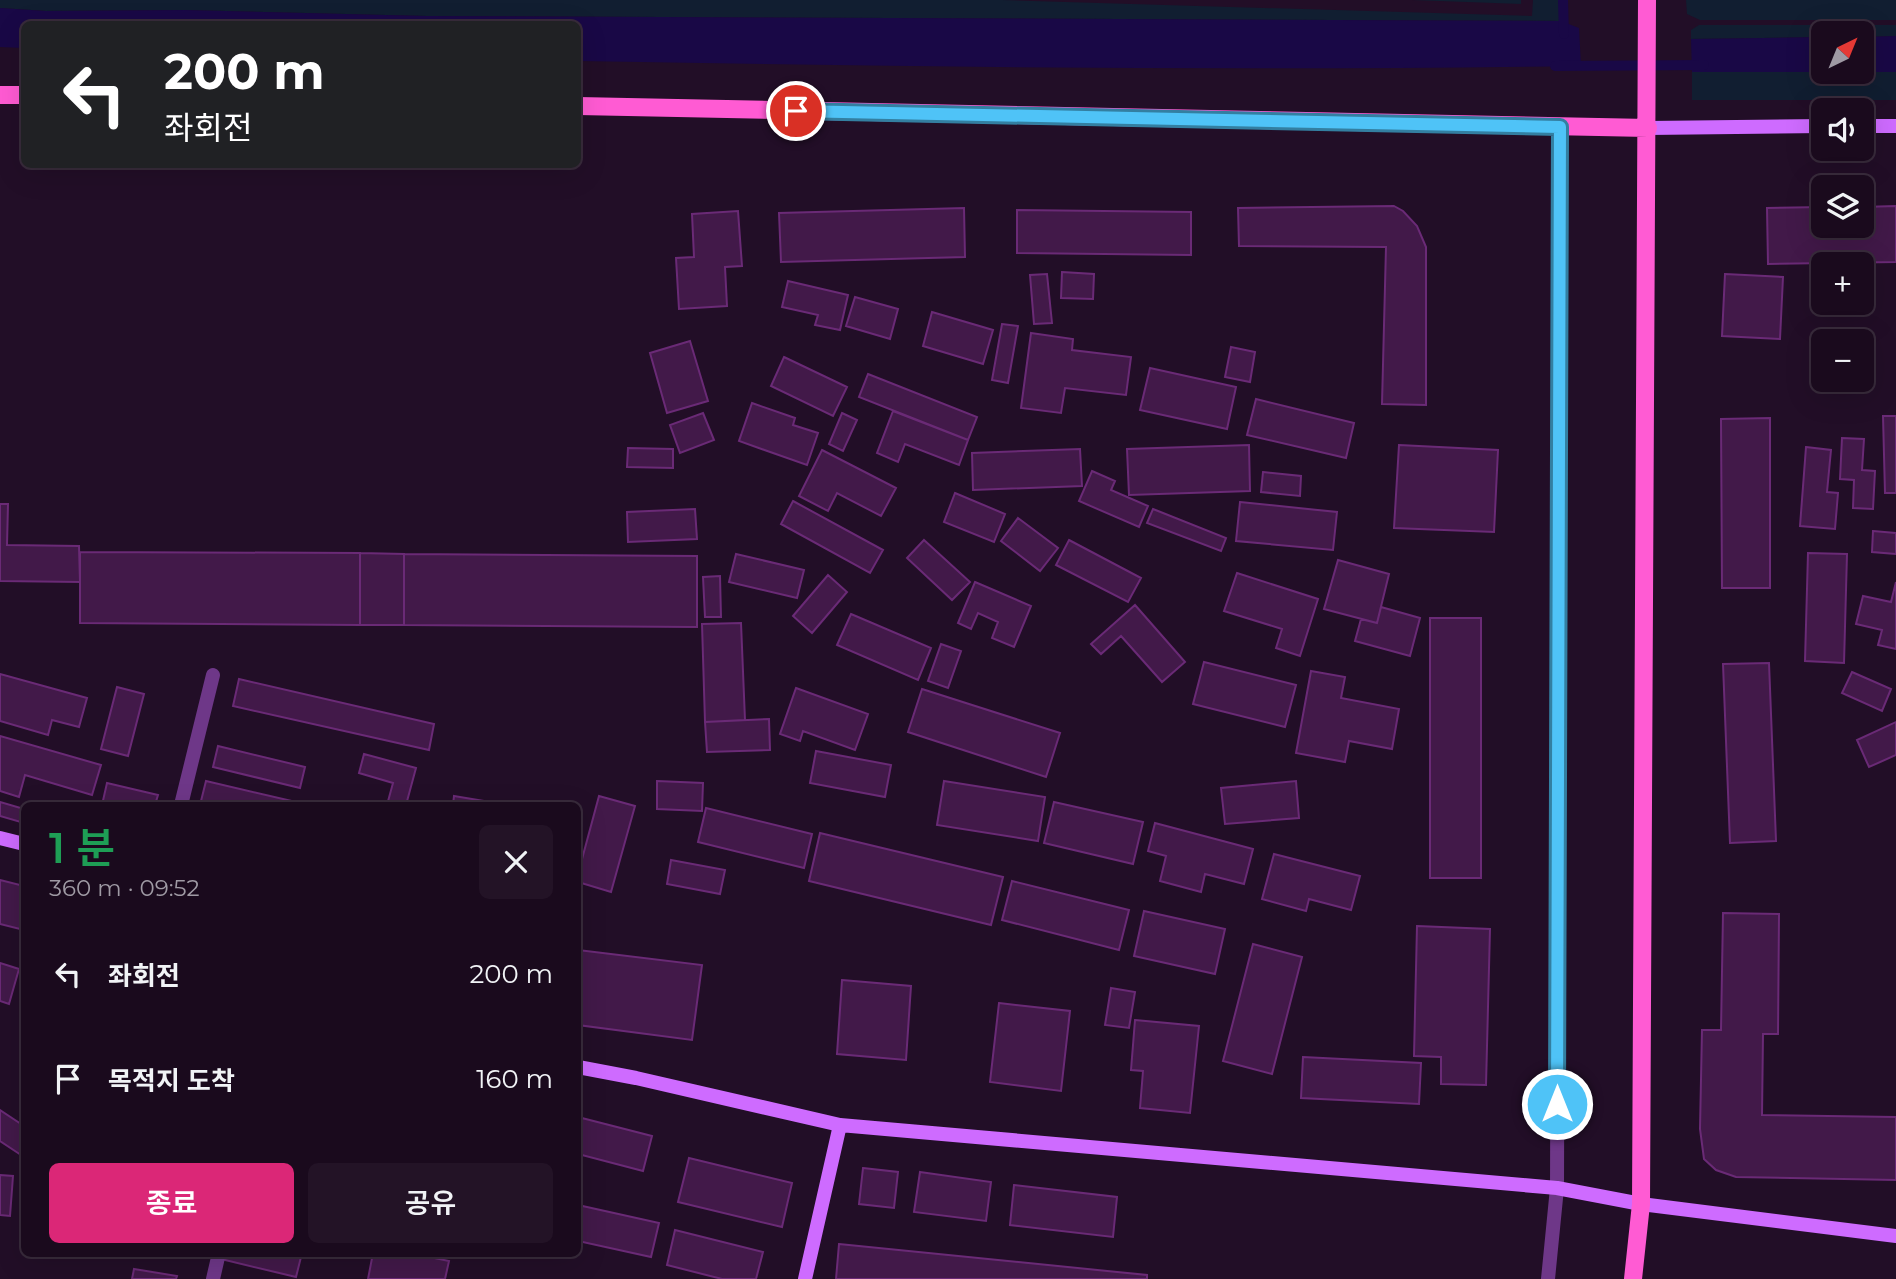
<!DOCTYPE html>
<html lang="ko">
<head>
<meta charset="utf-8">
<style>
  body { margin:0; font-family:Montserrat,"Noto Sans KR",sans-serif; background:#231326; color:#f1f3f6; height:100vh; display:flex; flex-direction:column; font-size:26px; white-space:nowrap }
  * { box-sizing:border-box; margin:0 }
  p { font-size:23px; color:#9f9aa4 }
  .icon { flex:none; width:38px; height:38px; fill:none; stroke:currentColor; stroke-width:2; stroke-linecap:round; stroke-linejoin:round }
  .map { position:relative; flex:1; overflow:hidden }
  .sheet { position:absolute; left:21px; top:802px; width:560px; height:455px; display:flex; flex-direction:column; background:#1a0a1d; border-radius:10px; box-shadow:0 7px 28px #0002,0 0 0 2px #382b3b }
  .sheet>* { flex:none }
  .hud { position:absolute; left:21px; top:21px; width:560px; height:147px; border-radius:10px; box-shadow:0 7px 28px #0002,0 0 0 2px #382b3b; background:#202124; color:#fff; overflow:hidden }
  .needle { width:46px; rotate:43deg }
  .buttons { position:absolute; left:1811px; top:21px; display:grid; gap:14px }
  .buttons a { display:grid; place-items:center; width:63px; height:63px; border-radius:10px; background:#1a0a1d; box-shadow:0 7px 28px #0002,0 0 0 2px #382b3b; font-size:35px }
  .pin { position:absolute; display:grid; place-items:center; width:60px; height:60px; color:#fff; margin:-30px; border:4px solid #fff; border-radius:50%; box-shadow:0 2px 7px #0007 }
  .me { position:absolute; width:77px; margin:-38px; rotate:0deg; stroke-linejoin:round; filter:drop-shadow(0 0 5px #0008) }
  .turn { display:flex; align-items:center; gap:24px; height:147px; padding:0 28px; font-size:32px }
  .turn .icon { width:91px; height:91px; stroke-width:2.5 }
  .turn b { display:block; font-size:49px; line-height:60px }
  .round { display:grid; place-items:center; flex:none; width:74px; height:74px; border-radius:10px; background:#231326 }
  .head { display:flex; align-items:center; justify-content:space-between; height:119px; padding:0 28px }
  h1 { font-size:42px; font-weight:600; line-height:52px; color:#1e9e55 }
  .button { display:flex; gap:14px; margin-top:auto; padding:14px 28px }
  .button a { flex:1; height:80px; border-radius:10px; background:#db2777; color:#fff; font-size:28px; font-weight:600; line-height:80px; text-align:center }
  .button a+a { background:#231326; color:#f1f3f6 }
  ul { padding:0; list-style:none }
  li { display:flex; align-items:center; gap:21px; height:105px; padding:0 28px }
  li div { flex:1 }
  li b { display:block; font-size:26px }
  li em { font-style:normal }
  .map>svg:first-child { display:block }
</style>
</head>
<body>
<div class="map">
<svg width="1896" height="1279" viewBox="0 0 1896 1279">
  <rect width="100%" height="100%" fill="#220e27"/>
  <path fill="#111e31" d="M0,0h1002l530,16 1,-16h27l1,21 -1135,-5 -242,-6 -138,1 -46,-3z
    M1412,0h109v4z
    M1686,0h210v20h-196l-13,-6z
    M1699,25h197v11l-34,1v-4h-38l-1,4 -132,2v-9z
    M1692,72h204v28h-204z"/>
  <path fill="#190846" d="M0,8l46,3 138,-1 242,6 1135,5 18,7 2,38c-334,5 -669,1 -1003,-5v-37h-554v24l-24,-1z
    M1896,36v36h-204l-1,-33 132,-2 1,35h38v-35z"/>
  <g fill="none" stroke-linecap="round" stroke-linejoin="round">
    <path stroke="#190846" stroke-width="10" d="M1563,0l1,34
      M1555,66l149,-1"/>
  </g>
  <path fill="#421949" stroke="#6a2a76" stroke-width="2" d="M1394,206l9,5 14,15 9,21v158l-44,-1 4,-157 -147,-1 -1,-38z
    M1896,206v56l-128,2 -1,-56 57,-1v19h38v-19z
    M964,208l1,49 -184,5 -2,-49z
    M1017,210l174,2v43l-174,-2z
    M738,211l4,55 -17,1 2,39 -48,3 -3,-51 18,-1 -2,-43z
    M1062,272l32,2 -1,25 -32,-1z
    M1047,274l5,49 -18,1 -4,-49z
    M1725,274l58,3 -3,62 -58,-3z
    M788,281l60,14 -8,35 -25,-5 3,-10 -36,-8z
    M855,297l43,12 -8,30 -44,-13z
    M932,312l61,18 -10,34 -60,-18z
    M1002,324l16,2 -10,57 -16,-3z
    M1031,333l42,6 -1,11 59,7 -5,38 -61,-7 -4,25 -40,-5z
    M690,341l18,60 -41,12 -17,-60z
    M1231,347l24,5 -5,30 -25,-5z
    M784,357l63,30 -14,29 -62,-30z
    M1150,368l86,19 -9,42 -87,-19z
    M868,374l109,43 -9,23 -109,-43z
    M1256,399l98,24 -8,35 -99,-23z
    M752,403l43,15 -2,7 25,8 -11,32 -68,-24z
    M893,411l75,29 -9,25 -54,-21 -7,18 -21,-9z
    M703,413l11,27 -34,13 -10,-28z
    M842,413l15,7 -14,31 -14,-7z
    M1883,416h13v77h-11z
    M1770,418v170h-48l-1,-169z
    M1842,438l22,1 -2,31 13,1 -2,38 -20,-1 1,-28 -14,-1z
    M1249,445l1,46 -121,4 -2,-46z
    M1399,445l99,5 -4,82 -100,-4z
    M1806,447l25,3 -4,42 11,1 -3,36 -35,-3z
    M628,448l45,1v19l-46,-1z
    M1080,449l2,37 -109,4 -1,-37z
    M822,450l74,38 -15,28 -44,-23 -9,18 -29,-15z
    M1092,471l23,10 -4,9 37,16 -9,21 -60,-26z
    M1263,472l38,4 -1,20 -39,-4z
    M955,493l50,21 -11,28 -50,-20z
    M793,501l90,49 -13,23 -89,-49z
    M1240,502l97,10 -4,38 -97,-9z
    M0,504h8l-1,41 72,1 1,36 -80,-1z
    M695,509l2,30 -69,3 -1,-30z
    M1153,509l73,29 -5,13 -74,-28z
    M1018,518l40,30 -18,23 -39,-30z
    M1873,531l23,2v21l-24,-2z
    M924,540l46,42 -18,18 -45,-42z
    M1069,540l72,38 -13,24 -72,-37z
    M80,552l280,1v72l-280,-2z
    M360,553l44,1v71h-44z
    M1808,553l39,1 -3,109 -39,-2z
    M404,554l293,2v71l-293,-2z
    M736,554l68,16 -7,28 -68,-16z
    M1338,560l51,14 -12,49 -53,-14z
    M1237,573l81,26 -18,57 -24,-8 6,-19 -58,-18z
    M828,575l19,17 -35,41 -19,-17z
    M720,576l1,41h-16l-2,-40z
    M975,582l56,24 -17,41 -22,-9 6,-16 -20,-9 -7,16 -13,-6z
    M1896,582v67l-18,-4 4,-15 -26,-6 7,-28 28,6z
    M1135,605l50,57 -23,20 -41,-46 -20,18 -10,-10z
    M1381,607l39,11 -10,38 -55,-15 6,-22 16,4z
    M851,614l80,34 -13,32 -81,-35z
    M1430,618h51v260h-51z
    M741,623l4,97 -40,2 -3,-98z
    M941,644l20,7 -13,37 -20,-7z
    M1204,662l92,23 -11,42 -92,-23z
    M1769,663l7,178 -46,2 -7,-179z
    M1311,671l34,6 -4,21 58,11 -7,40 -43,-8 -4,21 -49,-9z
    M1852,672l39,17 -9,22 -40,-18z
    M0,674l87,24 -8,29 -27,-7 -4,15 -48,-14z
    M239,679l195,45 -5,26 -196,-44z
    M117,687l27,7 -16,62 -27,-7z
    M796,688l72,26 -13,36 -52,-19 -3,10 -20,-7z
    M922,689l138,44 -14,44 -138,-45z
    M769,719l1,31 -63,2 -2,-30z
    M1896,722v33l-27,12 -12,-27z
    M0,736l101,29 -9,30 -67,-20 -6,22 -19,-6z
    M218,746l87,21 -5,21 -87,-21z
    M816,751l75,14 -6,32 -75,-14z
    M364,754l52,14 -10,37h-19l6,-22 -34,-10z
    M206,781l90,21 -1,3h-95z
    M657,781l46,2 -1,28 -45,-2z
    M944,781l101,16 -7,44 -101,-16z
    M1296,781l3,37 -74,6 -4,-36z
    M107,783l51,12 -3,10h-53z
    M454,796l54,9h-55z
    M599,796l36,10 -24,86 -33,-10v-8z
    M0,802l24,7v14l-24,-7z
    M1054,802l89,20 -10,42 -89,-21z
    M706,808l106,26 -8,34 -106,-26z
    M1155,823l98,26 -9,35 -39,-10 -4,18 -41,-11 6,-25 -18,-5z
    M820,833l183,44 -12,48 -182,-44z
    M1274,854l86,22 -9,34 -42,-11 -3,12 -44,-12z
    M671,860l54,10 -5,24 -53,-10z
    M0,880l24,6v44l-24,-6z
    M1012,881l117,29 -10,40 -117,-30z
    M1144,911l81,18 -10,45 -81,-18z
    M1723,913l56,1 -1,120h-15l-1,81 134,2v63l-160,-3 -20,-7 -12,-11 -4,-30 2,-99h19z
    M1417,926l73,3 -4,156 -45,-1v-27l-27,-1z
    M1253,944l49,13 -30,117 -49,-13z
    M578,950l124,15 -10,75 -114,-15z
    M0,963l19,6 -10,35 -9,-3z
    M842,980l69,6 -5,74 -69,-6z
    M1111,988l24,4 -6,36 -24,-3z
    M999,1003l71,8 -9,80 -71,-9z
    M1135,1020l64,6 -9,87 -50,-5 3,-37 -12,-1z
    M1303,1057l118,6 -2,41 -118,-6z
    M0,1110l24,16v31l-24,-16z
    M578,1117l74,19 -9,35 -65,-17z
    M689,1158l103,25 -10,44 -104,-25z
    M863,1168l35,4 -4,36 -35,-4z
    M920,1172l71,10 -5,39 -72,-9z
    M0,1175l13,1 -3,40 -10,-1z
    M1014,1185l103,12 -4,40 -103,-12z
    M578,1205l81,18 -8,34 -73,-16z
    M675,1230l88,22 -7,27h-34l-55,-14z
    M839,1244l308,31v4h-311z
    M226,1253h76l-6,24 -71,-17z
    M373,1253h37l39,8 -4,18h-77z
    M134,1269l43,7 -1,3h-44z"/>
  <g fill="none" stroke-linecap="round" stroke-linejoin="round">
    <path stroke="#6e3788" stroke-width="14" d="M181,805l32,-130
      M213,1279l6,-26
      M1548,1279l9,-91 3,-1062"/>
    <path stroke="#ce6bff" stroke-width="14" d="M1862,126h34
      M1648,128l176,-2
      M0,838l24,6
      M578,1067l58,11 204,47 717,63 84,16 255,32
      M805,1279l35,-154"/>
    <path stroke="#ff5bd3" stroke-width="18" d="M0,95h24
      M578,106l1070,22
      M1633,1279l8,-75 6,-1204"/>
  </g>
  <g fill="none" stroke-linecap="round" stroke-linejoin="round">
    <defs>
      <path id="route" d="M796,111l764,16 -3,977"/>
    </defs>
    <use href="#route" stroke="#337fa1" stroke-width="18"/>
    <use href="#route" stroke="#4fc3f7" stroke-width="12"/>
  </g>
</svg>
<div class="buttons">
<a><svg class="needle" viewBox="-14 -14 28 28"><path d="M0-13l5 13h-10z" fill="#e53935"/><path d="M0 13l5-13h-10z" fill="#9f9aa4"/></svg></a>
<a><svg class="icon" aria-label="sound" viewBox="0 0 24 24"><path d="M4 9h4l5-4v14l-5-4H4zM17 9q2 3 0 6"/></svg></a>
<a><svg class="icon" aria-label="layers" viewBox="0 0 24 24"><path d="M12 4l9 5-9 5-9-5zM3 14l9 5 9-5"/></svg></a>
<a>+</a>
<a>−</a>
</div>
<div class="pin" style="left:796px;top:111px;background:#d93025"><svg class="icon" aria-label="arrive" viewBox="0 0 24 24"><path d="M6 21V4h12l-3 4 3 4H6"/></svg></div>
<svg class="me" style="left:1557px;top:1104px" viewBox="-20 -20 40 40"><circle r="17" fill="#4fc3f7" stroke="#fff" stroke-width="3"/><path d="M0-11L8 9 0 5-8 9z" fill="#fff"/></svg>
<div class="hud">
<div class="turn"><svg class="icon" aria-label="left" viewBox="0 0 24 24"><path d="M17 20v-9H6M10 6l-5 5 5 5"/></svg><div><b>200 m</b>좌회전</div></div>
</div>
<section class="sheet">
<div class="head"><div><h1>1 분</h1><p>360 m · 09:52</p></div><a class="round"><svg class="icon" aria-label="close" viewBox="0 0 24 24"><path d="M6 6l12 12M18 6L6 18"/></svg></a></div>
<ul>
<li><svg class="icon" aria-label="left" viewBox="0 0 24 24"><path d="M17 20v-9H6M10 6l-5 5 5 5"/></svg><div><b>좌회전</b></div><em>200 m</em></li>
<li><svg class="icon" aria-label="arrive" viewBox="0 0 24 24"><path d="M6 21V4h12l-3 4 3 4H6"/></svg><div><b>목적지 도착</b></div><em>160 m</em></li>
</ul>
<div class="button"><a>종료</a><a>공유</a></div>
</section>
</div>
</body>
</html>
